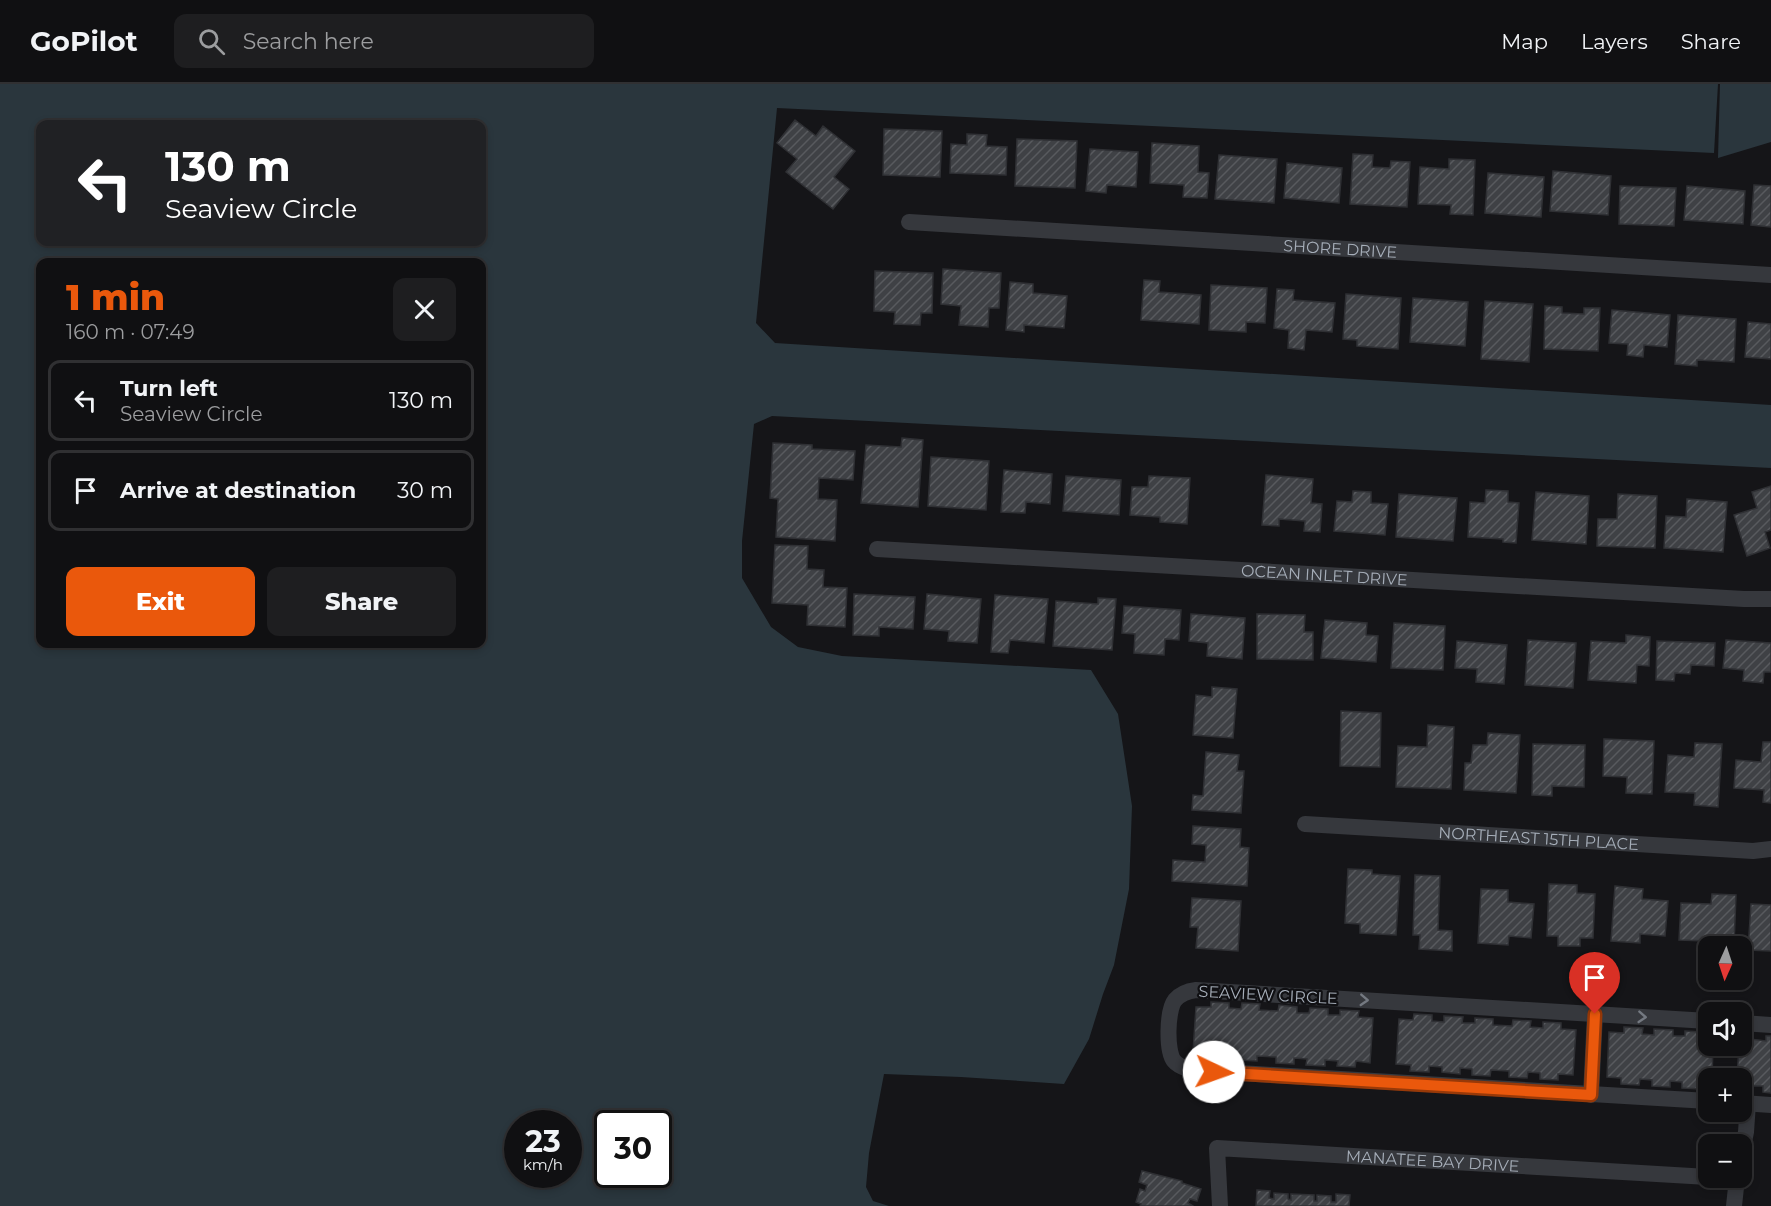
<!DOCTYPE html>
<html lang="en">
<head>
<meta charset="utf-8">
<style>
  body { margin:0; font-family:Montserrat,sans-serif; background:#1e1e20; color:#f1f3f6; height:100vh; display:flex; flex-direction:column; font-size:22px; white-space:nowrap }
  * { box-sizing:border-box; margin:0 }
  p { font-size:20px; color:#9c9d9f }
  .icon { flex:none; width:33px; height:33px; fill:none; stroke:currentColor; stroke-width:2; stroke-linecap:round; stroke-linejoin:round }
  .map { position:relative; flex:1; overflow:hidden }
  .panel { position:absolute; left:36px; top:174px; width:450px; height:390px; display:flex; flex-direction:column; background:#101012; border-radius:12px; box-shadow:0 3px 9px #0003,0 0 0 2px #303032 }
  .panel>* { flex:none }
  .hud { position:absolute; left:36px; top:36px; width:450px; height:126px; border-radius:12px; box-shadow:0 3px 9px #0003,0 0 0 2px #303032; background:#202124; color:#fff; overflow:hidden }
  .needle { width:39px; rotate:183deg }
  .tools { position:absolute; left:1698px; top:852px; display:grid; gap:12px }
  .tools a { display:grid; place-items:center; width:54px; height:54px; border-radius:12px; background:#101012; box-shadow:0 3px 9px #0003,0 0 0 2px #303032; font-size:30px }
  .speed { position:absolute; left:504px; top:1026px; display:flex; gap:12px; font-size:30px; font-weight:700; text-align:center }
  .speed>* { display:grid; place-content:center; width:78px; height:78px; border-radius:50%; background:#101012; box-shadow:0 3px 9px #0003,0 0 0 2px #303032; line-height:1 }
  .speed small { font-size:15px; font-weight:400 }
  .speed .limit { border:3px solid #111; border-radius:9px; background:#fff; color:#111 }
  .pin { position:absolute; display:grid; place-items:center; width:51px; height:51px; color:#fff; margin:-62px -26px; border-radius:50% 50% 50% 0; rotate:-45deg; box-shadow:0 0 6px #0007 }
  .pin .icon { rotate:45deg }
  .me { position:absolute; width:66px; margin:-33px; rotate:93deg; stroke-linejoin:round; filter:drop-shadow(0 0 4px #0008) }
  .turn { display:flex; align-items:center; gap:21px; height:126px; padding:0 30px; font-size:27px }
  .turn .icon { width:78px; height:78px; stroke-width:2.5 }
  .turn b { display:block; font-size:42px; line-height:51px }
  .round { display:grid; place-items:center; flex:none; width:63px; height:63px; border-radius:12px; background:#1e1e20 }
  .summary { display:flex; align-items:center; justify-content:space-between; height:102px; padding:0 30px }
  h1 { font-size:36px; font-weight:800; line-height:45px; color:#ea580c }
  .button { display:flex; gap:12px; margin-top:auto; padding:12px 30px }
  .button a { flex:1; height:69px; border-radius:12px; background:#ea580c; color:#fff; font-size:24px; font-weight:800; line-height:69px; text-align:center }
  .button a+a { background:#1e1e20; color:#f1f3f6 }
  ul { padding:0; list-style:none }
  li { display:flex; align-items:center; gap:18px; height:81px; margin:0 12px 9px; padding:0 18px; border:3px solid #303032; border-radius:12px }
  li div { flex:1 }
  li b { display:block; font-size:22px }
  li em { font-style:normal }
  header { display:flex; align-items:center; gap:36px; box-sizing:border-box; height:84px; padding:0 30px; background:#101012; border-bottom:2px solid #303032 }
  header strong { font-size:28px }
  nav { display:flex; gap:33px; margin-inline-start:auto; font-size:21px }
  .search { width:420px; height:54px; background:#1e1e20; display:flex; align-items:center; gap:15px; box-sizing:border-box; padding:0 21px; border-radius:12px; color:#9c9d9f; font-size:22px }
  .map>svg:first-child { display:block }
</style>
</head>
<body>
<header>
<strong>GoPilot</strong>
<div class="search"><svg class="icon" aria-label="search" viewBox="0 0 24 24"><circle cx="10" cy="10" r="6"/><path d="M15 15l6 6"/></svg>Search here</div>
<nav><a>Map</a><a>Layers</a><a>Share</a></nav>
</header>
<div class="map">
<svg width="1771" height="1122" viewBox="0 0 1771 1122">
  <defs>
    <pattern id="building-hatch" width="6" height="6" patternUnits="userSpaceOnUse" patternTransform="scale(1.5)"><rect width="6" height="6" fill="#3f4145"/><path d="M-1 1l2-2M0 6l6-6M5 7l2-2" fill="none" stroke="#585a5e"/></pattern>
  </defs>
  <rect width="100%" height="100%" fill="#151518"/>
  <path fill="#2a363d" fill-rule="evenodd" d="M0,0h1718l-4,69 -937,-45 -21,215 19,20 996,62v63l-999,-52 -18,8 -12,117v37l29,49 27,20 44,9 249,14 27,44 14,92 -3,83 -15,76 -11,29 -14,45 -25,45 -103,-7 -77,-3 -15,79 -3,34 7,14 16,5h-889zM40,40h442v118h-442zM40,178h442v382h-442zM518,1040h50v50h-50zM608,1040h50v50h-50z
    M1720,0h51v58l-53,16z"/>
  <path fill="url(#building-hatch)" stroke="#2f3034" stroke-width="1.5" d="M795,36l21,16 7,-10 32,25 -21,26 15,12 -16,20 -47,-37 11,-13 -20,-16z
    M884,45l58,2 -2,46 -57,-2z
    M967,50l20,1 -1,11 21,1 -1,28 -56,-2 1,-29 16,1z
    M1017,55l60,2 -2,47 -60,-2z
    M1152,59l47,3 -1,26 11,1 -2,25 -24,-1 1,-12 -34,-2z
    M1090,65l48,3 -2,35 -29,-2 -1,8 -20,-2z
    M1353,70l20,1 -1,12 18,1 1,-7 19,1 -3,45 -57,-3z
    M1219,71l58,4 -3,44 -59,-4z
    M1449,75l26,1 -2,55 -23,-1 1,-9 -33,-1 2,-37 29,2z
    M1287,79l55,5 -3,35 -55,-5z
    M1553,87l58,5 -3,39 -58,-4z
    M1488,89l56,4 -3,40 -56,-4z
    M1754,101l17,1v41l-20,-2z
    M1620,102l56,2 -2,38 -55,-2z
    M1687,102l58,5 -2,33 -59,-4z
    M943,185l58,4 -2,35h-10l-1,19 -29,-2 2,-19 -20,-2z
    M875,187l58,2 -1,40h-11l-1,12 -26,-1 1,-12 -21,-1z
    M1144,196l16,1 -1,11 42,3 -2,29 -58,-4z
    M1010,198l23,2v9l34,3 -3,32 -40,-3v7l-18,-2z
    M1211,201l56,3 -2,35 -19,-1v10l-37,-2z
    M1277,205l17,1 -1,10 42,3 -3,29 -26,-2 -2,20 -16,-2 1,-18 -15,-2z
    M1346,210l55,4 -3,51 -41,-3v-6l-14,-1z
    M1413,214l55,4 -3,44 -55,-4z
    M1485,217l48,3 -4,58 -48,-3z
    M1545,222l17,1v6l22,1v-6h16l-2,43 -54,-2z
    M1612,226l58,5 -3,32 -23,-2 -1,12 -16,-2 1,-11 -19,-1z
    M1678,231l58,4 -2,43 -37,-2v6l-22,-2z
    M1748,238l23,2v35l-26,-2z
    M902,354l21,2 -5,67 -57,-4 5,-58 35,2z
    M773,359l39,2v4l43,2 -2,29 -34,-2 -1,21 19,1 -2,41 -59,-4 2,-38 -8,-1z
    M931,373l58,4 -3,49 -58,-4z
    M1004,386l48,4 -2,30 -24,-2 -1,11 -24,-1z
    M1266,391l47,4 -2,24 11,1 -2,28 -16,-1 1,-10 -26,-2v7l-17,-1z
    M1066,392l55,4 -2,35 -56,-4z
    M1149,392l41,2 -3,46 -27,-2v-5l-30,-2 2,-28h16z
    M1771,402v44l-6,2 5,16 -23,8 -13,-41 23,-7 -5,-16z
    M1486,406l22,1v11l11,1 -3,40 -13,-1v-3l-35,-2 2,-35 15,1z
    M1353,407l18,1v11l17,1 -3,31 -51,-4 3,-30 15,1z
    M1536,408l53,4 -3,48 -54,-4z
    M1399,410l58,4 -4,43 -57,-4z
    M1618,410l39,2 -2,52 -58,-2 1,-27h19z
    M1687,415l40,3 -4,50 -59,-4 2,-32 20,1z
    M775,461l33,1 -1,23 17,1 -1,17 24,1 -2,39 -38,-2 1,-20 -36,-2z
    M854,510l61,3 -2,32 -34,-2v9l-26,-1z
    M927,510l54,5 -4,44 -29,-2 1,-10 -25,-2z
    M995,511l53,4 -4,44 -34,-3 -2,13 -17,-1z
    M1098,514l18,1 -4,51 -59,-4 3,-45 42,3z
    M1124,522l57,4 -2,30 -14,-1 -1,16 -30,-2 1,-19 -13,-1z
    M1191,530l54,4 -3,41 -35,-3 1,-13 -19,-2z
    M1257,530l48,1 -1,17h9v28l-56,-1z
    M1325,536l42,3 -1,12 12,1 -2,26 -55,-4z
    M1394,539l51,3 -2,44 -52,-2z
    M1626,551l24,2 -1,29 -12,-1 -1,18 -48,-3 3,-39 35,2z
    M1528,556l48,3 -3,45 -48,-3z
    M1726,556l45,3v29h-7l-1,11 -20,-2 1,-11 -21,-2z
    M1457,557l50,4 -3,39 -28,-2 1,-13 -22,-1z
    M1657,557l58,2 -1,23 -23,-1 -1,9 -15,-1 -1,8 -18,-1z
    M1212,603l25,2 -4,49 -40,-3 3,-40 16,2z
    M1341,627l40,2 -1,54 -40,-1z
    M1428,641l26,2 -3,62 -55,-2 2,-41 29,1z
    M1488,649l32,2 -4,58 -52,-3 1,-27h6l2,-18h14z
    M1604,655l50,2 -2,53 -26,-1 1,-16 -24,-1z
    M1763,658h8v61l-8,-1 1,-12 -30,-2 2,-28 25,2z
    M1695,659l27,1 -4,63 -24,-2 1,-12 -30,-1 3,-37 26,2z
    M1533,660l52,1 -1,42 -32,-1v10l-20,-1z
    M1206,668l33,3 -2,16h7l-3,42 -49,-3 1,-15 10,1z
    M1193,742l48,3 -1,18 9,1 -2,38 -75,-5 1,-21 32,2 1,-17 -14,-1z
    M1348,785l24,1v4l28,2 -4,59 -36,-2v-9l-15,-1z
    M1415,791l25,1 -2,54 14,1v20l-33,-2 1,-14h-7z
    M1549,800l28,1v8l18,1 -2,44h-13v8h-22v-10h-11z
    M1615,802l28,3 -1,10 26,2 -3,35 -25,-2v9l-29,-2z
    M1481,805l27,1v12l26,2 -3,34 -22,-2 -1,9 -30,-2z
    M1712,810l24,1 -2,50 -14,-1v2h-12v8h-2l1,-13 -28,-1 2,-37 30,1z
    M1192,814l49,3 -3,50 -42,-3 2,-21h-8z
    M1751,820l20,1v46l-23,-1z
    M1211,918l18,1v5l12,1 1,-6 18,1 -1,6 19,1 1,-6 18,2v6h12l1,-5 18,1v6h12v-5l19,1 -1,6 15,1 -3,45 -14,-2 -1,6 -18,-1 1,-5 -13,-1v6l-19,-1 1,-6 -13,-1v6l-18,-1v-6l-19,-1v5l-18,-1v-6h-13v6l-18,-2v-5l-15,-1 3,-45h15z
    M1414,930l18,1v6l12,1v-6l19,1 -1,6h13v-5l18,1v6l19,1 1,-6 18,1 -1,6 13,1v-6l18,1v6l15,1 -3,45 -15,-1v6l-18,-1v-6l-12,-1 -1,6 -18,-1v-6l-18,-1 -1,6 -18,-1v-6l-12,-1v6l-18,-2v-5l-13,-1v6l-19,-1 1,-6 -15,-1 3,-45 14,1z
    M1624,943l19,1 -1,6 12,1v-6l19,1v6h12v-5l18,1v6h5v8h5l-1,32h-4v5h-7v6l-19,-1v-6l-12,-1v6l-18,-1v-6l-12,-1 -1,6 -18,-1v-6l-14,-1 2,-45 15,1z
    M1766,952h5v57l-8,-1v-6h-21v-8h-5l2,-32h3v-8l24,3z
    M1142,1087l40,10v2l19,6 -4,12 -7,-2 -2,4 5,3h-53l1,-2 -5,-2 4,-13 5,2 2,-6 -8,-3z
    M1257,1106l13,1 -1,7 5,1v-6l14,1v5l3,1v-6l23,1v6h3v-6l14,1v6h5v-8l14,1 -1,11h-93z"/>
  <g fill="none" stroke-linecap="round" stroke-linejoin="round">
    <g stroke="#36383d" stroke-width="16">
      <path id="s1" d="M909,138l862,53"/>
      <path id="s2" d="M877,465l867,50h27"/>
      <path id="s3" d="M1305,740l448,27 18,-2"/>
      <path d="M1708,937l-512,-31c-8,1 -15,3 -21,10 -8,10 -9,51 -1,61 4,5 11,7 16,9l518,31"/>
      <path d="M1742,939l29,2"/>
      <path d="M1591,1011l4,-81"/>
      <path d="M1742,1019l29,2"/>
      <path d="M1742,1067l4,-19 2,-29"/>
      <path id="s4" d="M1220,1122l-3,-58 491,29"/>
      <path d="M1734,1122l3,-28"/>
    </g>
  </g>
  <defs><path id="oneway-chevron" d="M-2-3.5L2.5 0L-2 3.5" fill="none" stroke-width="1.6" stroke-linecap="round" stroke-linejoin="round" transform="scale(1.5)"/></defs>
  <g stroke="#747981">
    <use href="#oneway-chevron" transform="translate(1364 916) rotate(3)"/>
    <use href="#oneway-chevron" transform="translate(1642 933) rotate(4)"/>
  </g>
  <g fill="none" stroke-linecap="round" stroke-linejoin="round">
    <defs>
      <path id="route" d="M1214,988l377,23 4,-81"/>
    </defs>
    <use href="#route" stroke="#983908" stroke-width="15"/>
    <use href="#route" stroke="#ea580c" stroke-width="10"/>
  </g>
  <g text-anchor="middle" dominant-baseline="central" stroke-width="4.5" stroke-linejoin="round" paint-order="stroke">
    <g font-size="16" fill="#a6aeb9" stroke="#101013">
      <text stroke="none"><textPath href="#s1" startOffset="432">SHORE DRIVE</textPath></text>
      <text stroke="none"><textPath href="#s2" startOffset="448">OCEAN INLET DRIVE</textPath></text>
      <text stroke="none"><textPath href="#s3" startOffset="234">NORTHEAST 15TH PLACE</textPath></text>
      <text transform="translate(1268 911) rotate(3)">SEAVIEW CIRCLE</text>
      <text stroke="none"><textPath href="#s4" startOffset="274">MANATEE BAY DRIVE</textPath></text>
    </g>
  </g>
</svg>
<div class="tools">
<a><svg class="needle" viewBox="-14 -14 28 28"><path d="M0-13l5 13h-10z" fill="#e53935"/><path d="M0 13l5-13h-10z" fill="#9c9d9f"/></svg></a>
<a><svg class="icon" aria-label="sound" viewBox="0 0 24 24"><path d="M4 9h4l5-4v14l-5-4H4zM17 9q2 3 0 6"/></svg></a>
<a>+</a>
<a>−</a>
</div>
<div class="speed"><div>23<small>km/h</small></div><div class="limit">30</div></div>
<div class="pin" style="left:1595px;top:930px;background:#d93025"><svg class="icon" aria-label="arrive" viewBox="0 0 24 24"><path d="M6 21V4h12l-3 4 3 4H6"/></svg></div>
<svg class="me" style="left:1214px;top:988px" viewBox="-20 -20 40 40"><circle r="19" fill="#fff"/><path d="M0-13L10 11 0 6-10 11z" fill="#ea580c"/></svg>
<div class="hud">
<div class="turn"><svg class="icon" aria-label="left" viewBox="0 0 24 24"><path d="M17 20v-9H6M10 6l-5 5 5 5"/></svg><div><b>130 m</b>Seaview Circle</div></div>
</div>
<section class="panel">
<div class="summary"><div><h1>1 min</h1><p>160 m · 07:49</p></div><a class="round"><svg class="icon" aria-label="close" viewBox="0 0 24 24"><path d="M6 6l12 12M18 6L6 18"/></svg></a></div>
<ul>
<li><svg class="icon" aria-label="left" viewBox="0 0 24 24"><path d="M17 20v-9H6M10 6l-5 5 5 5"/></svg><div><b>Turn left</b><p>Seaview Circle</p></div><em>130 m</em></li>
<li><svg class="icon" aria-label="arrive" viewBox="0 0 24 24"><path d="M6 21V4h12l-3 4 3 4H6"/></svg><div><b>Arrive at destination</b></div><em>30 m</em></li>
</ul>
<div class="button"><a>Exit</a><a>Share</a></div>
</section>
</div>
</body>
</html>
